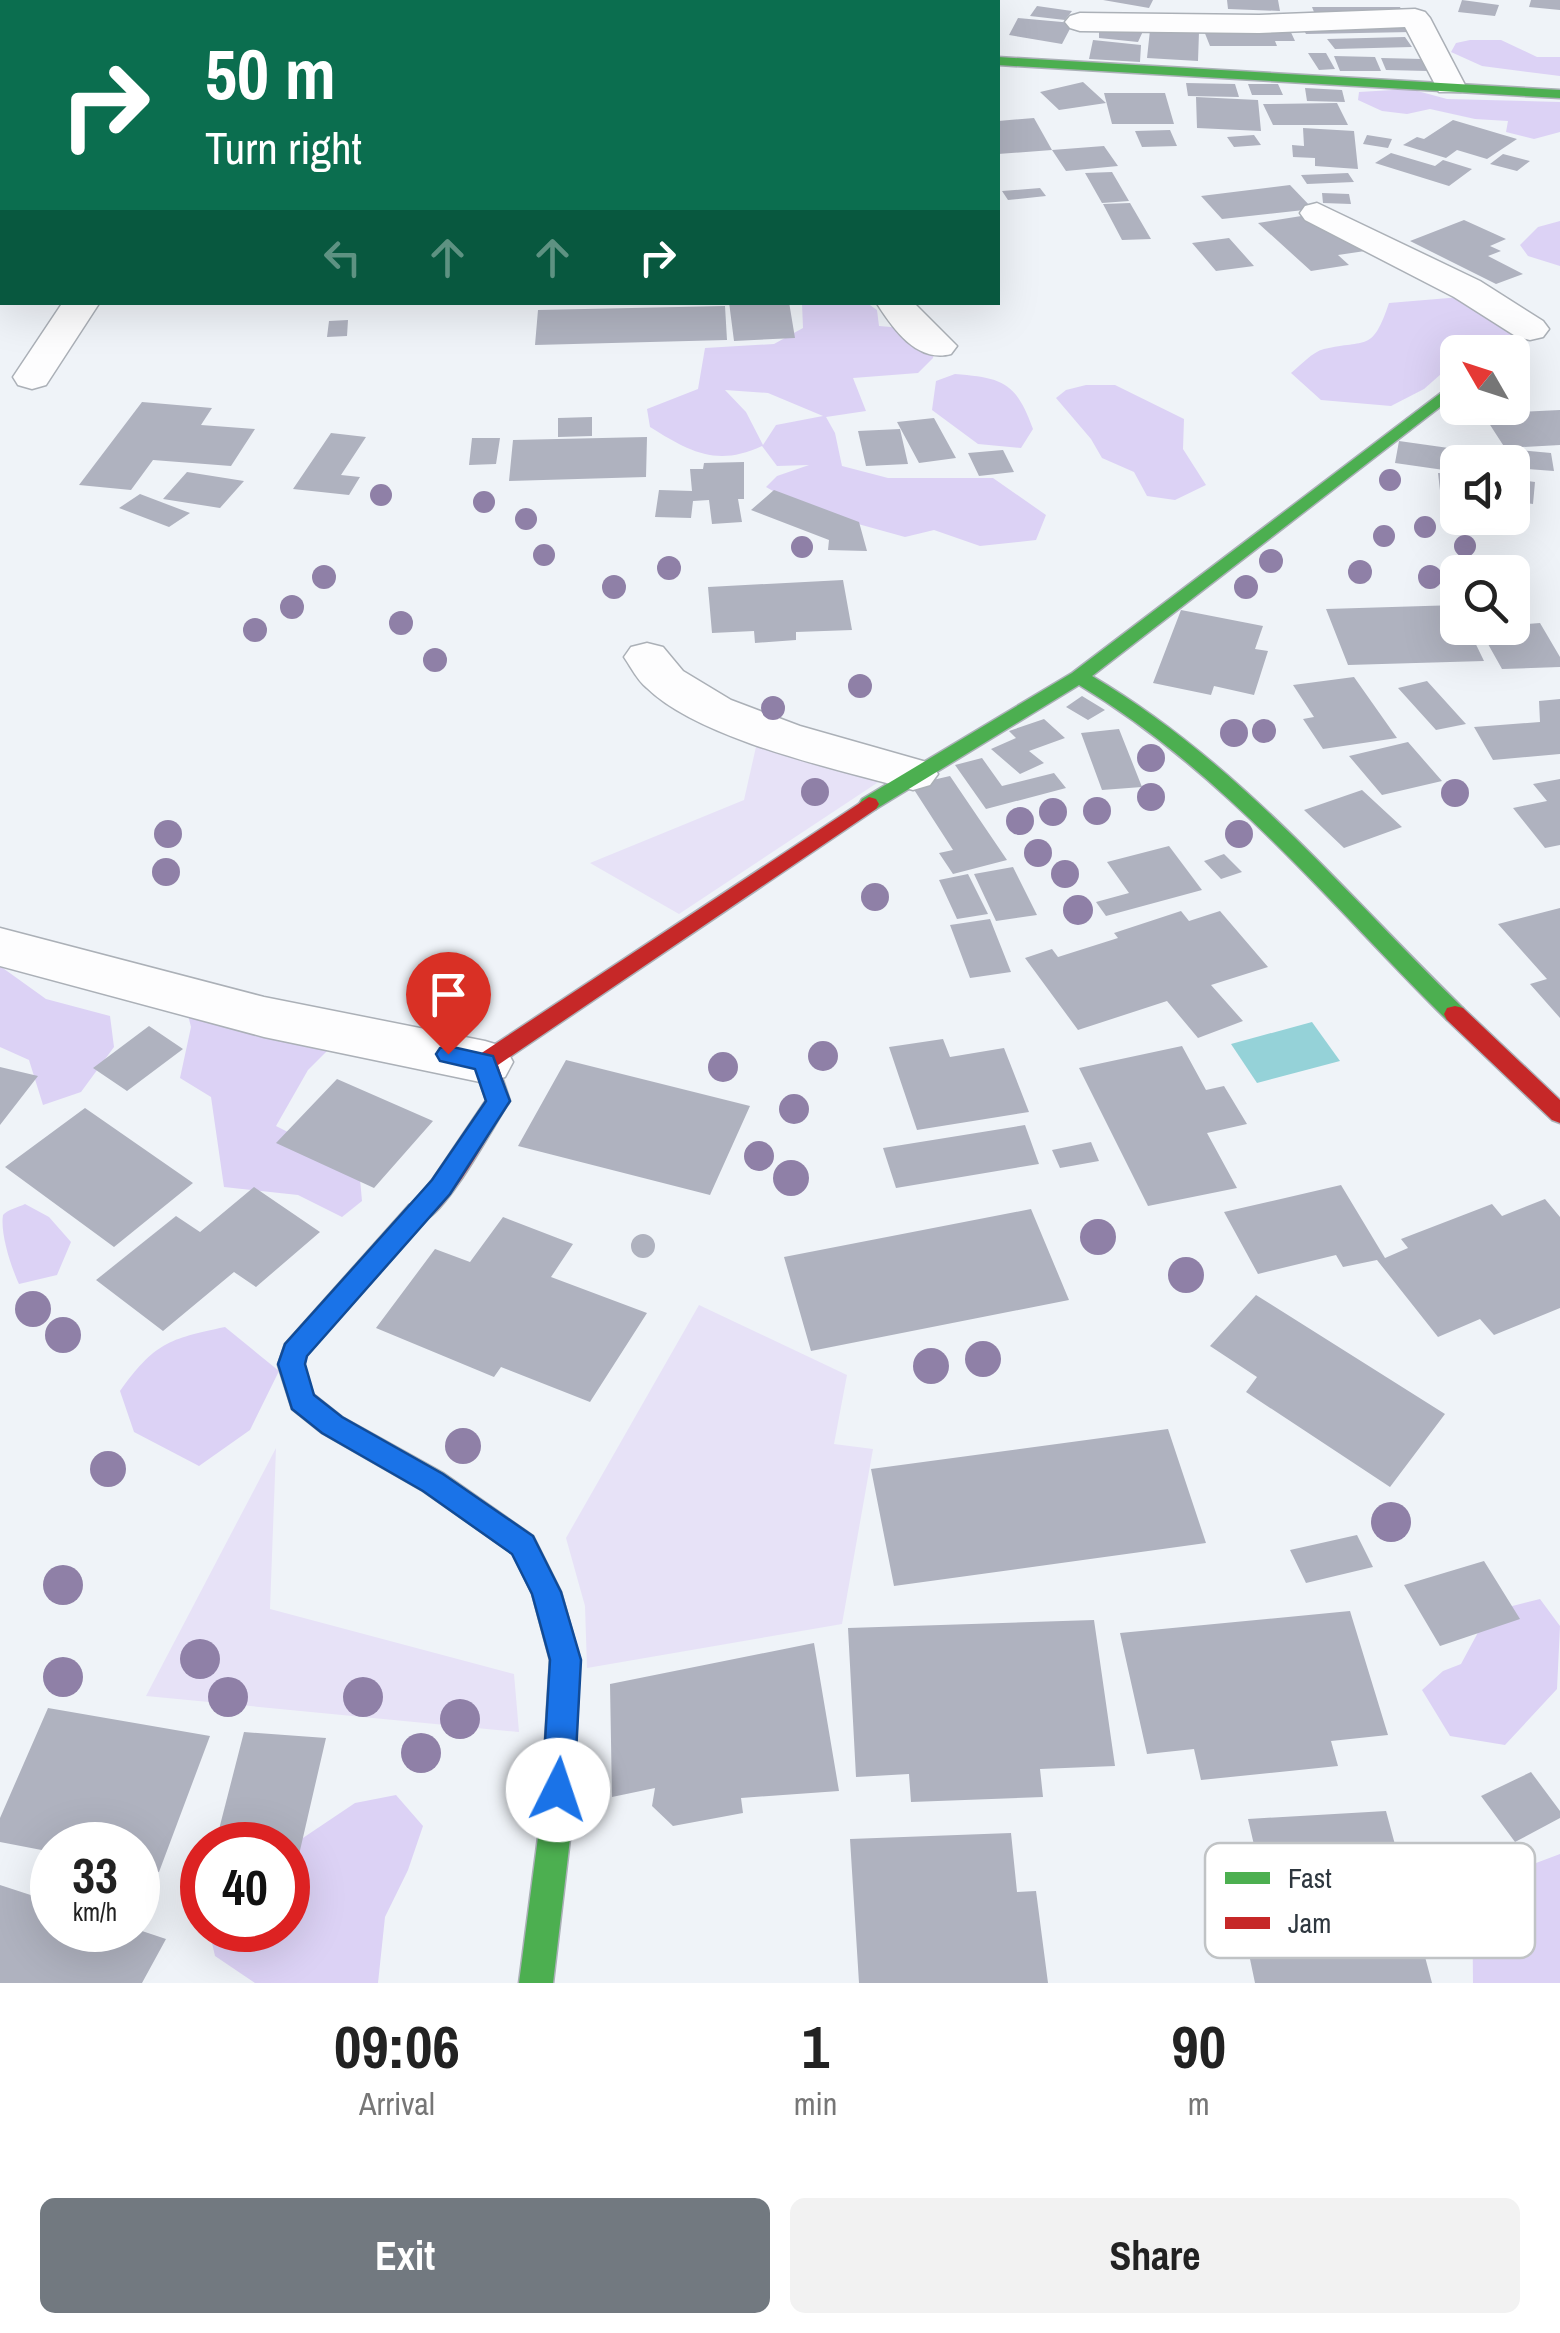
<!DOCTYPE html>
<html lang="en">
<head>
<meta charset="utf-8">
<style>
  body { margin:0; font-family:"Archivo Narrow",sans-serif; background:#f2f2f2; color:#222; height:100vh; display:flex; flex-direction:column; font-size:38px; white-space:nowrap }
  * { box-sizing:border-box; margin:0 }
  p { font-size:32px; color:#767676 }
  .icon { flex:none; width:55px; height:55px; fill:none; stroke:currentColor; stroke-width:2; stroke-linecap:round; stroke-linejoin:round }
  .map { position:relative; height:1983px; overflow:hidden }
  .side { display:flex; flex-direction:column; background:#fff; flex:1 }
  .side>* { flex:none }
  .top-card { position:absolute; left:0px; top:0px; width:1000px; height:305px; box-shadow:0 10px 40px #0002; background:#0b6e4f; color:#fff; overflow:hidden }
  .needle { width:65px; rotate:309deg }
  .controls { position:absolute; left:1440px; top:335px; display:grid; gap:20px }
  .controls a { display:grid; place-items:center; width:90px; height:90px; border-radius:15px; background:#fff; box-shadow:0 10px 40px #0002; font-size:50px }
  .speed { position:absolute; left:30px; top:1822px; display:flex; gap:20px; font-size:50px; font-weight:700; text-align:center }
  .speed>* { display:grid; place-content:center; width:130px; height:130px; border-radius:50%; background:#fff; box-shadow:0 10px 40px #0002; line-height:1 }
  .speed small { font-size:25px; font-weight:400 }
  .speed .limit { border:15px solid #d22; background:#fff; color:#111 }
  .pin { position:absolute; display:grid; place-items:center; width:85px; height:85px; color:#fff; margin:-102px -42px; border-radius:50% 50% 50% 0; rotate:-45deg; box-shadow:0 0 10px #0007 }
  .pin .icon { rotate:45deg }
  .me { position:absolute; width:110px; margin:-55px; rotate:4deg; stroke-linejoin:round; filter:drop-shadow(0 0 8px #0008) }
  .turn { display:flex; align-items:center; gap:35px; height:210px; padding:0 40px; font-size:45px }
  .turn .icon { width:130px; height:130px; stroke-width:2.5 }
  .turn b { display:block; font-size:70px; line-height:85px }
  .lanes { display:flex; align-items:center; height:95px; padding:0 40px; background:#0003; justify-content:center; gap:50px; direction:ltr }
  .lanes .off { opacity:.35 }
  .eta { display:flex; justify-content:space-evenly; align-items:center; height:170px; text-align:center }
  .eta b { font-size:60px; font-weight:700; line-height:70px }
  .primary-button { display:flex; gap:20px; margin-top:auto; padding:20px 40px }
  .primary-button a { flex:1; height:115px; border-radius:15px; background:#727980; color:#fff; font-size:40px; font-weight:700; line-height:115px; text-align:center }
  .primary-button a+a { background:#f2f2f2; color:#222 }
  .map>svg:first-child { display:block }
</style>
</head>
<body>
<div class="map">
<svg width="1560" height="1983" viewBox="0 0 1560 1983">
  <rect width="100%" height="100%" fill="#eff3f8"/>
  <path fill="#e7e2f7" d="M758,738l128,39 -207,137 -89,-51 154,-63z
    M699,1305l148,70 -13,69 39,5 -31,175 -255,44 -2,-62 -19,-68z
    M276,1448l-6,161 244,65 5,58 -373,-36z"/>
  <path fill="#dcd2f5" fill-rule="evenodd" d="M1470,40h31l36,17h23v19l-78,-10 -31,-14 5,-9z
    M1410,89l37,10 113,3v30l-26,7 -28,-7 2,-11 -33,-2 -45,-10 -23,5 -25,-3 -24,-11 1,-8z
    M1560,221v45l-32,-10 -8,-11 18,-18z
    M1473,296l68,38 -36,2 -35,16h-12l-1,8 -33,29 -33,17 -70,-6 -30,-27c10,-8 21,-21 33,-24 43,-10 48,4 65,-46z
    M802,303h65l10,7 2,16 59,5 -5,27 -15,15 -65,5 13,33 -40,6 9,16 7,33 46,12h105l53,37 -10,25 -56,6 -46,-16 -29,7 -101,-28 -38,-22 11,-11 32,-11 -32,1 -15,-20c-45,21 -72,6 -112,-19l-3,-18 51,-20 7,-41 69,-4 29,-16zM725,390l43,3 55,23 -47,9 -13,20 -17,-33z
    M955,374c48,4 61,8 78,55l-12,19 -43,-4 -46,-34 4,-29z
    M1086,385h29l69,34 -1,30 23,36 -31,15 -28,-4 -13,-24 -32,-14 -11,-19 -35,-41 10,-8z
    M0,966l46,33 64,17 4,31 -33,45 -38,13 -14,-45 -29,-13z
    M227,995l39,2 52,19 10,34 -20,20 -32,56 83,42 3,33 -20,16 -44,-22 -74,-8 -13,-90 -31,-19 11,-51 -4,-16z
    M25,1204l24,13 22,25 -14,33 -38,9c-8,-17 -19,-51 -16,-69 4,-5 16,-8 22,-11z
    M225,1327l54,44 -29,59 -51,36 -65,-34 -14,-41c35,-48 48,-52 105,-64z
    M1540,1599l20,27 -3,63 -52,56 -55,-9 -28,-46 21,-19 18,-7 28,-52z
    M396,1795l27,31 -15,44 -23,47 -7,66h-123l-40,-27 -6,-26h79v-82l67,-45z
    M1560,1854v129h-87l-1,-96z"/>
  <path fill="#95d2d8" d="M1312,1022l28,39 -83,22 -26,-39z"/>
  <path fill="#afb2bf" d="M1103,0h50l-4,8z
    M1227,0h51l2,11 -52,-2z
    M1462,0l37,5 -4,11 -37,-4z
    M1531,0h29v10l-31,-3z
    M1037,6l35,5 -7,9 -35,-4z
    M1312,7h88l5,10h-89z
    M1018,18l55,5 -11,21 -53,-9z
    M1406,21l6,11 -106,2 -6,-11z
    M1099,25l45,4 -6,13 -39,-4z
    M1202,26h86l7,15h-20l2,5h-67z
    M1150,30l49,2 -1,29 -51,-3z
    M1405,37l7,10 -77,2 -8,-10z
    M1093,40l48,5 -1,17 -51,-3z
    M1308,53h18l9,16 -16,1z
    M1334,56l41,1 6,14h-41z
    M1381,58l42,1 5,12 -42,-1z
    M1083,82l23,21 -47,7 -19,-18z
    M1186,83l49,1 4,13 -51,-1z
    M1248,84h30l5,11h-31z
    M1305,88l37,2 3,12 -38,-1z
    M1104,93h61l9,31h-62z
    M1196,97l62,3 3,31 -64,-3z
    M1337,103l11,22h-75l-10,-21z
    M1034,118l18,32 -54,4v-33z
    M1453,120l64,19 -30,20 -30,-9 -11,8 -43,-13 14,-8 7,2z
    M1303,128l51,3 4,38 -43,-3v-8l-22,-1 -1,-12 12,1z
    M1170,130l7,16 -35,1 -7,-16z
    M1254,135l7,10 -27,2 -7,-10z
    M1367,135l25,4 -4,9 -25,-4z
    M1104,146l14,20 -52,5 -14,-21z
    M1391,153l44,13 8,-6 29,9 -23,17 -74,-23z
    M1503,154l27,7 -13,10 -27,-7z
    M1112,172l17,29 -27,2 -17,-30z
    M1348,173l6,9 -47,2 -6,-9z
    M1290,185l23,24 -91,10 -21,-23z
    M1040,188l6,8 -38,4 -6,-9z
    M1322,193l27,1 2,10 -28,-1z
    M1130,203l21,36 -29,1 -19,-36z
    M1314,214l35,23 16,14 -27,4 11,10 -38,6 -53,-48z
    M1464,220l42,19 -16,7 11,5 -13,5 35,18 -27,10 -86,-43z
    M1229,238l25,28 -38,5 -24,-28z
    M729,302h60l6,36 -61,3z
    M725,306l2,34 -192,5 3,-35z
    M348,320l-1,16 -20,1 2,-16z
    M142,402l70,6 -11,17 54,4 -24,37 -78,-6 -22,30 -52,-5z
    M1560,410v35l-55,3 -22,-34z
    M592,417v19l-34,1v-19z
    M934,418l22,40 -37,5 -22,-41z
    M900,429l8,35 -42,2 -8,-35z
    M331,433l35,4 -25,38 19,2 -11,18 -56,-6z
    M647,437l-1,40 -137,4 4,-41z
    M472,438h28l-4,26 -27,1z
    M1399,441l78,11 -2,10h-17v10l-63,-9z
    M1487,447l64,6 3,18 -42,-3v-6h-24z
    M1003,450l11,22 -35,4 -11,-23z
    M744,462v37h-6l4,23 -30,2 -3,-24 -16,1 -2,17 -36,-1 4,-27 33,1 -2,-22h13l1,-6z
    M187,472l57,9 -24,27 -57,-9z
    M1438,473l20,1v36l-16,-2z
    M1512,479l23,3 -2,22 -21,-3z
    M774,490l85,32 8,29 -39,-1 1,-10 -78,-30z
    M140,494l50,19 -21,14 -50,-19z
    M843,580l9,50 -56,2v8l-41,3 -1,-12 -42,2 -4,-46z
    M1458,605v23h10l16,33 -136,4 -22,-56z
    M1181,610l82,16 -8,23 13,2 -14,44 -40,-9 -3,9 -58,-12z
    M1540,623l20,34v10l-58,2 -23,-41z
    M1354,677l43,61 -74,11 -20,-30 11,-2 -21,-32z
    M1427,681l39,43 -30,6 -38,-42z
    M1082,696l23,14 -17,10 -22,-13z
    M1560,699v55l-67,6 -19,-33 66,-5 -1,-21z
    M1044,719l21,19 -36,13 15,12 -24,11 -29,-25 25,-11 -7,-7z
    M1119,729l23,58 -40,3 -21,-57z
    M1408,742l34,39 -60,14 -33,-39z
    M982,758l20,28 52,-13 12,15 -80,21 -31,-44z
    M950,776l57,84 -54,14 -14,-21 14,-3 -42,-65z
    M1560,779v66l-15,3 -32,-40 34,-7 -14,-17z
    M1362,790l40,37 -58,21 -40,-38z
    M1169,846l33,44 -96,26 -10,-14 33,-9 -22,-31z
    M1224,854l18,18 -21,7 -17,-18z
    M1013,867l24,48 -41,6 -22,-47z
    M968,874l20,40 -31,5 -18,-39z
    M1560,908v110l-30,-34 17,-5 -49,-55z
    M1181,911l8,10 31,-10 48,56 -57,18 32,36 -45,17 -31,-37 -89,29 -53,-72 27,-9 6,8 60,-19 -4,-5z
    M990,919l21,53 -41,6 -20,-53z
    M149,1026l34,23 -56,42 -34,-23z
    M943,1039l7,18 54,-9 25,64 -112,18 -28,-83z
    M1182,1046l24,44 18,-4 23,38 -40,9 30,55 -89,18 -69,-138z
    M566,1060l184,46 -40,89 -192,-49z
    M0,1067l38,9 -38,49z
    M337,1079l96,42 -59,67 -98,-45z
    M85,1108l108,75 -79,64 -109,-80z
    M1025,1125l14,39 -143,24 -13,-40z
    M1091,1142l8,19 -39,7 -8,-18z
    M1341,1185l44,73 23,-10 -7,-9 91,-35 10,12 43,-17 15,18v91l-66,27 -14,-16 -42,18 -61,-77 -34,7 -7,-12 -78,19 -34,-62z
    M254,1187l66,45 -64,55 -22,-15 -71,59 -67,-51 80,-64 24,16z
    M1031,1209l38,91 -258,51 -27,-94z
    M503,1217l70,27 -22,33 96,36 -57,89 -89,-35 -7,10 -118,-49 59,-79 35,13z
    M631 1246a12 12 0 1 1 24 0a12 12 0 1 1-24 0Z
    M1256,1295l189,119 -55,73 -144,-95 11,-15 -47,-31z
    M1168,1429l38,114 -312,43 -23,-117z
    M1357,1535l16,32 -67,16 -16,-33z
    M1484,1561l36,58 -80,27 -36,-61z
    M1350,1611l38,124 -57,6 7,25 -137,14 -7,-31 -47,5 -27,-121z
    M1094,1620l21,146 -75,3 3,28 -132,5 -2,-28 -53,3 -8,-149z
    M814,1643l25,148 -98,7 2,15 -70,13 -21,-20 3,-18 -43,9 -2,-113z
    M48,1708l162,28 -51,136 -21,-4v-23h-86v7l-52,-10v-24z
    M244,1732l82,6 -34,147 -4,-1v-39h-73z
    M1531,1772l29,39v7l-45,24 -34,-46z
    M1386,1811l46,172h-177l-23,-110 28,-2 -12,-52z
    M1011,1833l6,59 19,-1 12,92h-189l-9,-144z
    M0,1885l52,17v28h87l27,9 -24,44h-142z"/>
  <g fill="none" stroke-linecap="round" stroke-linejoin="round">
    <defs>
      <path id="street" d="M269,0h80l1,2h-80z
        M1415,9l10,3 5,6 35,67 -4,7h-22l-34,-65 -146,6 -179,-2 -10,-3 -5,-6 5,-6 10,-3 179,2z
        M0,128l2,1v20l-2,-1z
        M1317,203l163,78 63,40 6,8 -6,8 -13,3 -13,-3 -63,-40 -149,-77 -5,-7 5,-7z
        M63,302h37l-54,83 -14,4 -14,-4 -5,-8z
        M876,302h37l44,44 -6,8c-34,9 -58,-25 -75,-52z
        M647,643l16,4 20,24 48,29 69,26 130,37 8,11 -8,11 -17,5c-73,-20 -213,-50 -266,-102 -10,-8 -16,-21 -23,-31l7,-10z
        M0,928l264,69 221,44 20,6 8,15 -8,15 -20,6 -221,-46 -264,-71z"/>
      <path id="fast" d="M998,57l562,33v8l-562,-33z
        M1458,380v13l-366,283c146,86 251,215 371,332l3,6 -3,6h-16c-119,-118 -223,-248 -368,-335l-203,124h-14l-3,-5 3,-5 210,-126z
        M418,1202l9,3 3,7 -3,7 -121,137 -2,9 9,29 29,23 101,56 90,63 28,56 19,68 -8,162 -19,161h-34l21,-161 10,-162 -18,-67 -19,-39 -90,-63 -101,-58 -30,-24 -14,-44 7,-21 124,-139z"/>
      <path id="jam" d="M869,797l7,2 3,5 -3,5 -378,256 12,36 -4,6c-16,25 -57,101 -81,113 -7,3 -9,1 -16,-1l-3,-7 26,-32 54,-80 -13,-38 4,-6z
        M1455,1006l8,2 97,92v23l-8,-3 -105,-100 -3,-6 3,-6z"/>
    </defs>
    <use href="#street" stroke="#abb0b7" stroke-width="3"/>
    <use href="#fast" stroke="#abb0b7" stroke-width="3"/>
    <use href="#jam" stroke="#abb0b7" stroke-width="3"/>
    <use href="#street" fill="#fdfdfe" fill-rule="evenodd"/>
    <use href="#fast" fill="#4caf50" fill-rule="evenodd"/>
    <use href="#jam" fill="#c62828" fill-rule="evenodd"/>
  </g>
  <g fill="#8f80a7">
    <circle cx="1390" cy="480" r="11"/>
    <circle cx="381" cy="495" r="11"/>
    <circle cx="484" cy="502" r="11"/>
    <circle cx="526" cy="519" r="11"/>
    <circle cx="1425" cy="527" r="11"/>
    <circle cx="1384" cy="536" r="11"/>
    <circle cx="1465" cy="546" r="11"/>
    <circle cx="802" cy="547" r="11"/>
    <circle cx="544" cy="555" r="11"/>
    <circle cx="1271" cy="561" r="12"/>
    <circle cx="669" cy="568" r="12"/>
    <circle cx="1360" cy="572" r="12"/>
    <circle cx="324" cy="577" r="12"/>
    <circle cx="1430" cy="577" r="12"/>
    <circle cx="614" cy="587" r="12"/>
    <circle cx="1246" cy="587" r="12"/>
    <circle cx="292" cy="607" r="12"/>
    <circle cx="401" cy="623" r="12"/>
    <circle cx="255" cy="630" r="12"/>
    <circle cx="435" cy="660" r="12"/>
    <circle cx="860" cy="686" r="12"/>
    <circle cx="773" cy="708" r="12"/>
    <circle cx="1264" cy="731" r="12"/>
    <circle cx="1234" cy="733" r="14"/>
    <circle cx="1151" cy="758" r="14"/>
    <circle cx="815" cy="792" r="14"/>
    <circle cx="1455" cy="793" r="14"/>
    <circle cx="1151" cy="797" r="14"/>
    <circle cx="1097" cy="811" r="14"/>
    <circle cx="1053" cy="812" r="14"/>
    <circle cx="1020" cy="821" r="14"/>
    <circle cx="168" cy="834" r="14"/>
    <circle cx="1239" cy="834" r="14"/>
    <circle cx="1038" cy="853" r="14"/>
    <circle cx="166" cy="872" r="14"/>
    <circle cx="1065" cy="874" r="14"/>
    <circle cx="875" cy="897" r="14"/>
    <circle cx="1078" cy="910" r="15"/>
    <circle cx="823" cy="1056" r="15"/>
    <circle cx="723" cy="1067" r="15"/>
    <circle cx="794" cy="1109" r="15"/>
    <circle cx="759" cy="1156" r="15"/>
    <circle cx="791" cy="1178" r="18"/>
    <circle cx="1098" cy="1237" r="18"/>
    <circle cx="1186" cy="1275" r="18"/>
    <circle cx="33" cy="1309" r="18"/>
    <circle cx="63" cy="1335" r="18"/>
    <circle cx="983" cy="1359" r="18"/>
    <circle cx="931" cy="1366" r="18"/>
    <circle cx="463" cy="1446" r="18"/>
    <circle cx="108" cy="1469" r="18"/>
    <circle cx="1391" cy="1522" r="20"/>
    <circle cx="63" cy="1585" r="20"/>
    <circle cx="200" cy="1659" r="20"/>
    <circle cx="63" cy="1677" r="20"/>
    <circle cx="228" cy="1697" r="20"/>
    <circle cx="363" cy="1697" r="20"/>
    <circle cx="460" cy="1719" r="20"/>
    <circle cx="421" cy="1753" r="20"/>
  </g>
  <path fill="#1a73e8" stroke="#114b97" stroke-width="2.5" d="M448,1046l45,10 17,45 -60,93 -143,162 -2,8 9,31 28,22 101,57 90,62 28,56 20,68 -7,130 -5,10 -11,5 -11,-5 -5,-10 8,-130 -18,-66 -20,-40 -89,-63 -101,-58 -30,-24 -14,-45 7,-20 147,-164 54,-79 -11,-32 -35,-8 -4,-7 4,-6z"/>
  <rect x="1205" y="1843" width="330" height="115" rx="15" fill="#fff" stroke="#c0c3c5" stroke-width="2.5"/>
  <rect x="1225" y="1872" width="45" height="12" fill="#4caf50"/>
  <rect x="1225" y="1917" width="45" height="12" fill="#c62828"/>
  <g font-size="28" fill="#2e373f">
    <text x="1288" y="1888">Fast</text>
    <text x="1288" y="1933">Jam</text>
  </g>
</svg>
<div class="controls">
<a><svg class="needle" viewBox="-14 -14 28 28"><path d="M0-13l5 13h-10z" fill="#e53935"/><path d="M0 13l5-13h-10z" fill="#767676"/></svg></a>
<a><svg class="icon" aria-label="sound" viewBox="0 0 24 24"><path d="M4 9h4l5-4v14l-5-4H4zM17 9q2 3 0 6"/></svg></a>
<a><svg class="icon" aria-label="search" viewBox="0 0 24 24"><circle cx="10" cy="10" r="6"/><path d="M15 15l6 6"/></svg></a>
</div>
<div class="speed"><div>33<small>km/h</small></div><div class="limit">40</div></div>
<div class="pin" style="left:448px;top:1054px;background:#d93025"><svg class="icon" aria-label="arrive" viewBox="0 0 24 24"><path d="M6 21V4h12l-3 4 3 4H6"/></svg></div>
<svg class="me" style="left:558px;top:1790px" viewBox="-20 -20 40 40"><circle r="19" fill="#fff"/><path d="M0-13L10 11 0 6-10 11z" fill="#1a73e8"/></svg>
<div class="top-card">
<div class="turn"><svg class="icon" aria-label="right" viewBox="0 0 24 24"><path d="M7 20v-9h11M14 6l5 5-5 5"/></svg><div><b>50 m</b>Turn right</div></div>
<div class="lanes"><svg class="icon off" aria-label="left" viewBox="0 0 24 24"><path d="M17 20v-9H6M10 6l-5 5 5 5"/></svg><svg class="icon off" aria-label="ahead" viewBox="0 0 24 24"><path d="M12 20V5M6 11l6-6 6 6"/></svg><svg class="icon off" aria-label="ahead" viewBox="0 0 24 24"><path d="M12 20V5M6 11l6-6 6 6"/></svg><svg class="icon" aria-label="right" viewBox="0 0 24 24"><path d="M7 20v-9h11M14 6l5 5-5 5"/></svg></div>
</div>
</div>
<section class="side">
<div class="eta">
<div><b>09:06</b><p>Arrival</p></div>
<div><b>1</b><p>min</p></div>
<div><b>90</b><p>m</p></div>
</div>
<div class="primary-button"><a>Exit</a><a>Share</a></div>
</section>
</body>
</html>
